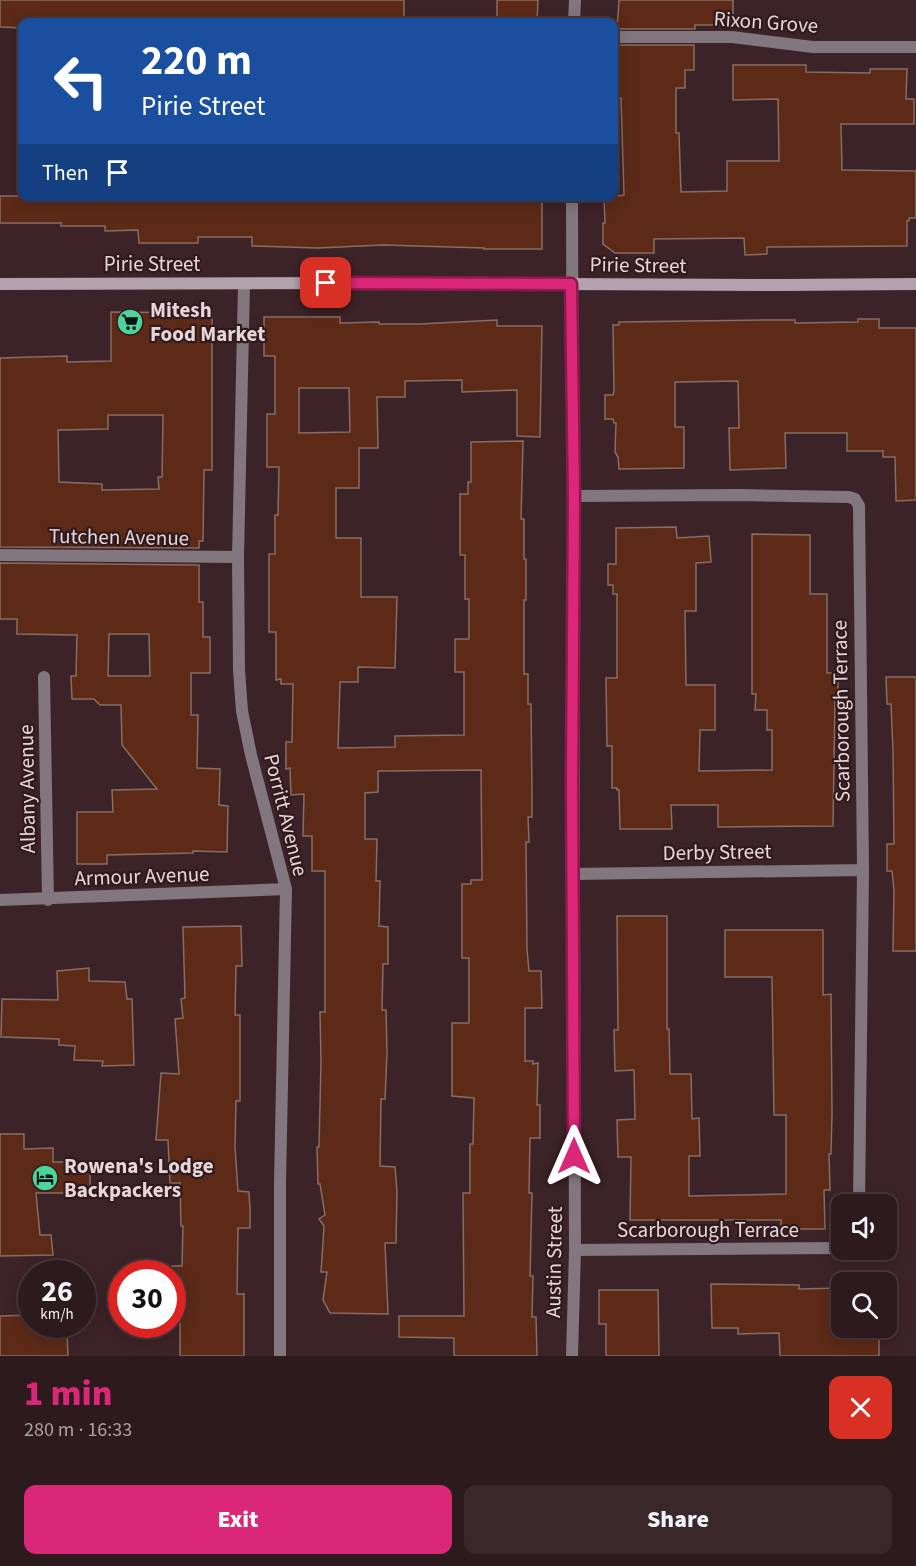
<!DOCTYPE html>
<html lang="en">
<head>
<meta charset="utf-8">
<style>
  body { margin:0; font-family:"Source Sans 3",sans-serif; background:#39272a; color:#f1f3f6; height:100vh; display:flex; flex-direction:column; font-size:22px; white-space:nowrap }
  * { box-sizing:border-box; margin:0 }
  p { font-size:20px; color:#a7a1a4 }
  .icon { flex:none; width:33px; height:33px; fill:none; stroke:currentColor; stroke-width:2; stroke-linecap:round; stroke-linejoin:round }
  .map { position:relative; height:1356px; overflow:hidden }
  .sheet { display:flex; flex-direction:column; background:#2d1a1d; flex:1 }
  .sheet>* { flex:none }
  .guide { position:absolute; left:18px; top:18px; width:600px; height:183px; border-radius:12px; box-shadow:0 3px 15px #0003,0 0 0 2px #48383b; background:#1a4fa0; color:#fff; overflow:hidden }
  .buttons { position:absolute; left:831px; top:1194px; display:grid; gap:12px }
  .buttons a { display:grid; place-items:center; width:66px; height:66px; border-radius:12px; background:#2d1a1d; box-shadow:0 3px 15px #0003,0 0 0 2px #48383b; font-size:30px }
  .speed { position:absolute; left:18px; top:1260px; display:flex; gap:12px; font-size:30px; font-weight:700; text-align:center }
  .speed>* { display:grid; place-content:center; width:78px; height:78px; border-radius:50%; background:#2d1a1d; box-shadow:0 3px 15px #0003,0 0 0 2px #48383b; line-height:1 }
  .speed small { font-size:15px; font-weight:400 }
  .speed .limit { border:9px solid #d22; background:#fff; color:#111 }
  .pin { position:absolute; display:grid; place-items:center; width:51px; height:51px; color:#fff; margin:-26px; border-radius:12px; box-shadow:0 3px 9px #0006 }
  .me { position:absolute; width:66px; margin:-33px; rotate:0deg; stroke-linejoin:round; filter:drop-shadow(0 0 4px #0008) }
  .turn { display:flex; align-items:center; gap:21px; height:126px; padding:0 24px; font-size:27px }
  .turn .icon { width:78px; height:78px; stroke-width:2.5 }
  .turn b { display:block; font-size:42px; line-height:51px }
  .then { display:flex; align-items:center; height:57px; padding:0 24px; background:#0003; gap:12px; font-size:22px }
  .round { display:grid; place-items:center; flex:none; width:63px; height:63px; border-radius:12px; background:#39272a }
  .summary { display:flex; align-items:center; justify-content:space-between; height:102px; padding:0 24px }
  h1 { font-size:36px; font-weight:800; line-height:45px; color:#db2777 }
  .button { display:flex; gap:12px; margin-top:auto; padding:12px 24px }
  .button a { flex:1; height:69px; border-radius:12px; background:#db2777; color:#fff; font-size:24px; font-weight:800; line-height:69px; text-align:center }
  .button a+a { background:#39272a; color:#f1f3f6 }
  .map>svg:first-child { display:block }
</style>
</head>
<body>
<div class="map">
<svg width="916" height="1356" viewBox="0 0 916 1356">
  <rect width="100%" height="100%" fill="#3c2327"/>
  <path fill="#5c2a17" stroke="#876d63" stroke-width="1.5" fill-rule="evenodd" d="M0,0h404v22h-382v6l-22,-1z
    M497,0h41l-1,22h-38v-2h-2z
    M619,0h114v25h-38v4h-78z
    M616,45h78v25h-9v18h-9v45h3l2,59 46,-1v-30h52l-1,-62 -45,1v-35h73v7l64,1v-4h37l-1,30h8v25h-73l1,46 74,1v47h-7v3h-2v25l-140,1v7l-22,1 -1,-17 -90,1v14h-39l-12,-9v-21h2l-1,-25 20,-3 -3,-97h-5z
    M0,196h138v2l404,-2v53h-58v-1l-101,-3 -65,3 -66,-2v-9h-54v6h-59l-1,-13 -33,1v-5h-44v-3h-61z
    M111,312l101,1v157h-8l-1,71h-4v7l-199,-1v-189l67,-2v6l44,-1zM108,415h55l-1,62h-4l1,12 -57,1v-6l-43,-2 -1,-52 50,-1z
    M264,317h76v6l39,-1v2h41l77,-4v6h45l-2,111 -23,-1v-46l-55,2v-12l-57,1v16h-28l1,51h-19v40h-23v50h25v59h36l-2,71 -37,-1v15h-18l-2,66 57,-1v-11l69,-1v-63h-9v-33h14v-40h-4v-44h-5v-61h8v-12h3v-40l52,-1 -2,78h3v40h2v41h-2v74h4v30h3l1,89v24h-4l1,25h-3l1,107 2,22h12l1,37h-17v53h8v3l5,-1 -1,42h3v33h-10l-1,55h3l-2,83h3l-1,41h4l1,39h-83v-18l-55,-1v-21h65l-1,-123h7v-49h3l1,-46 -22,-2v-73h17v-65h-7v-74h9v-4h11l-1,-110 -103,1v21l-13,1v46h12l-1,42h4l-1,45 9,1v37h-5l-1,46h4l1,42 -2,47h-4l-1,67 15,1 2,24 -1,52h-11l3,71 -58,-1 -7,-13 4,-28h-6l3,-46 -5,-7 6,-4 -5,-31h-2l-1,-37h2l2,-85 -1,-50h5v-141h-13v-35h-9l1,-42 -13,1 -1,-27 -4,1v-27h6l1,-58h-12v-5l-5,1v-48h-7v-78h6v-39h3l1,-48h-12v-53h8v-58h-11zM299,388h50l1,44 -51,1z
    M858,319h21v9h37v172l-20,1 -1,-44h-12v-6h-36v-18h-62l1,35 -56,2 -1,-42h10l-1,-47 -63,1v45h9v41l-65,1 -1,-12 -3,-5 1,-29h-2l-1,-4h-8v-24h8l1,-4 -1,-66h6v-3l146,-2h30v3l63,-1z
    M676,527l1,11 32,-2 2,26 -15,1v48h-11l1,74h29v45h-15l-1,41 73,-1v-40h-5v-20h-12l1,-16h-4v-160l58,1v59h17v79h11v22h-3l-2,131 -115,1v-22h-47l1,24h-52l-1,-39h-2v-2h-5v-42h-5l-1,-68h11v-84h-4v-9h-5v-21h8v-36z
    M0,563l199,2v37h4v35h7v36h-19v42h7l-1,53 23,1 -1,36 9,1 -1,46 -34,-1v2l-86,2v9h-30v-52h36l-1,-22 45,-1 -35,-44 -1,-40h-21l-6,-6h-22l-1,-23h5l1,-41 -60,-1v-15h-17zM109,634h40l1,42h-42z
    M886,677h30v274h-23l1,-61 -2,-19h-5v-27h7l-1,-94 -2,-46h-4z
    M617,916h50v113h2l1,45h21l1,45 7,-1 1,38h-11v40l97,-2v-79h-12l-2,-138h-47v-47h98v65l8,-1 1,120 -1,40h-2l1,36h-6l1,39h-44v-9h-151l1,-63h-13l-1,-37 18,-1 -1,-49 -19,1 -1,-41h4z
    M241,926l1,40h-6l-1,49h5v86h-4l-1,46 3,44 11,1 1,17v19h-12l-1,66h7v62h-64v-68h-8v-22h10l1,-40h-2l-1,-43h-10l-2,-43h-12l5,-67 18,1 -4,-55 8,-1 -2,-19 4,-1 -2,-71z
    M89,968v13l36,1 2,17h5l2,66 -32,1 1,-5 -29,-1 1,-14 -16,-1v-6l-58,-2 1,-38 56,1 -1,-29z
    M0,1134h24v15l29,-1v14h37v31h-54l4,42h11l2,20 -53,1z
    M711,1284l88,1v4l38,-1 1,40h41v28h-99l-1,-23 -41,1v-6h-26z
    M599,1290h59l1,66h-53v-32h-7z
    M32,1315v9h15v8h20l1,24h-68v-40z"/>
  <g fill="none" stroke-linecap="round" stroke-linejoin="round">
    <path stroke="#82777e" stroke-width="12" d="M574,22l1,-22
      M614,37h118l81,10h103
      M572,196l3,1054 -3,106
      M244,284l-6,273 1,113 3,41 9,44 35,134 -6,294v173
      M574,496l166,-1 109,2 6,2 4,7 4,364 -4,334
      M0,555l238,2
      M44,677l4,223
      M573,874l290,-4
      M0,900l286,-11
      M575,1250l267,-2"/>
    <path stroke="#b3a2ad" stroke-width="12" d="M0,284l347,-1 432,2 137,-1"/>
  </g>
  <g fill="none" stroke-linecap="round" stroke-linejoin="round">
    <defs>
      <path id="route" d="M326,283l245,1 3,212 -2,283 2,377"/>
    </defs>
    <use href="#route" stroke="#8e194d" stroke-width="15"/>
    <use href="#route" stroke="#db2777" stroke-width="10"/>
  </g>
  <defs>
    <symbol id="supermarket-disc" viewBox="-11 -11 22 22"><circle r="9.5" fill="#4bd49b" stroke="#311a1d"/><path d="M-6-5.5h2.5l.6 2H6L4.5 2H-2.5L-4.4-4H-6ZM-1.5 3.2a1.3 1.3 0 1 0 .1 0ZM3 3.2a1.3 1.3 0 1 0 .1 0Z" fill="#111"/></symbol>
    <symbol id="hotel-disc" viewBox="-11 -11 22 22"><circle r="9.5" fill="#4bd49b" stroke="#311a1d"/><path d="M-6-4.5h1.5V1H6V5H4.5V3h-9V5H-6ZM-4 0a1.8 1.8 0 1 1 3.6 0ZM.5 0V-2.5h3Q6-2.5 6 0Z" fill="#111"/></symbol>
  </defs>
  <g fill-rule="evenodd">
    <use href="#supermarket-disc" x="115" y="307" width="30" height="30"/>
    <use href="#hotel-disc" x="30" y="1163" width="30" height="30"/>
  </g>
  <g text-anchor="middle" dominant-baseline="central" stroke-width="4.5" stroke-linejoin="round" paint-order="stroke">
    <g font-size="21" fill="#e7d6d8" stroke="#311a1d">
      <text transform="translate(766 22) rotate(4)">Rixon Grove</text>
      <text x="152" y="264">Pirie Street</text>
      <text transform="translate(638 265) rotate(1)">Pirie Street</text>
      <text transform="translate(119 537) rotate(1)">Tutchen Avenue</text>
      <text transform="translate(841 711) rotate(-91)">Scarborough Terrace</text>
      <text transform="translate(27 789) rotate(-91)">Albany Avenue</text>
      <text transform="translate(286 815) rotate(76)">Porritt Avenue</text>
      <text transform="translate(717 852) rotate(-1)">Derby Street</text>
      <text transform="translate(142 876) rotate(-2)">Armour Avenue</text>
      <text x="708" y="1230">Scarborough Terrace</text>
      <text transform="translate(554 1262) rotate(-89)">Austin Street</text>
    </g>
    <g font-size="21" font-weight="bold" fill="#e7d6d8" stroke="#311a1d" text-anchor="start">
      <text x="150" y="310">Mitesh<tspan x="150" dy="24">Food Market</tspan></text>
      <text x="64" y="1166">Rowena's Lodge<tspan x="64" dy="24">Backpackers</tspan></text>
    </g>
  </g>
</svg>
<div class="buttons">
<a><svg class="icon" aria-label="sound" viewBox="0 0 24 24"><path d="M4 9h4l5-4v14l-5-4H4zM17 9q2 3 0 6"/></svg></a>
<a><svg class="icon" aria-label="search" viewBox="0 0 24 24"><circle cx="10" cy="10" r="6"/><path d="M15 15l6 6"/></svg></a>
</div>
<div class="speed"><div>26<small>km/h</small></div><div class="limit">30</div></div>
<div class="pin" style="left:326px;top:283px;background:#d93025"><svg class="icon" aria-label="arrive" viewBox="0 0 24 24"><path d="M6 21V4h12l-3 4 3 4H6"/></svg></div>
<svg class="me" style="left:574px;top:1156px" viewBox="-20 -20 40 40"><path d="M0-17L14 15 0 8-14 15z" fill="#db2777" stroke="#fff" stroke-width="4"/></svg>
<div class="guide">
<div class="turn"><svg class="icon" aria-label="left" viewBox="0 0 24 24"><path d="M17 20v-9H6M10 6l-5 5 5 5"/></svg><div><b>220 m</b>Pirie Street</div></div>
<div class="then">Then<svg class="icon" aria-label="arrive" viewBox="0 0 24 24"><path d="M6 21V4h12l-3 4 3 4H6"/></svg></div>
</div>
</div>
<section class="sheet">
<div class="summary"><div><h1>1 min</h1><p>280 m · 16:33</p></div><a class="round" style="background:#d93025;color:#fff"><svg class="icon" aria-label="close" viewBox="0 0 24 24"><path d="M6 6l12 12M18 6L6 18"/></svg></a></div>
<div class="button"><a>Exit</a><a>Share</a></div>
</section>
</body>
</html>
